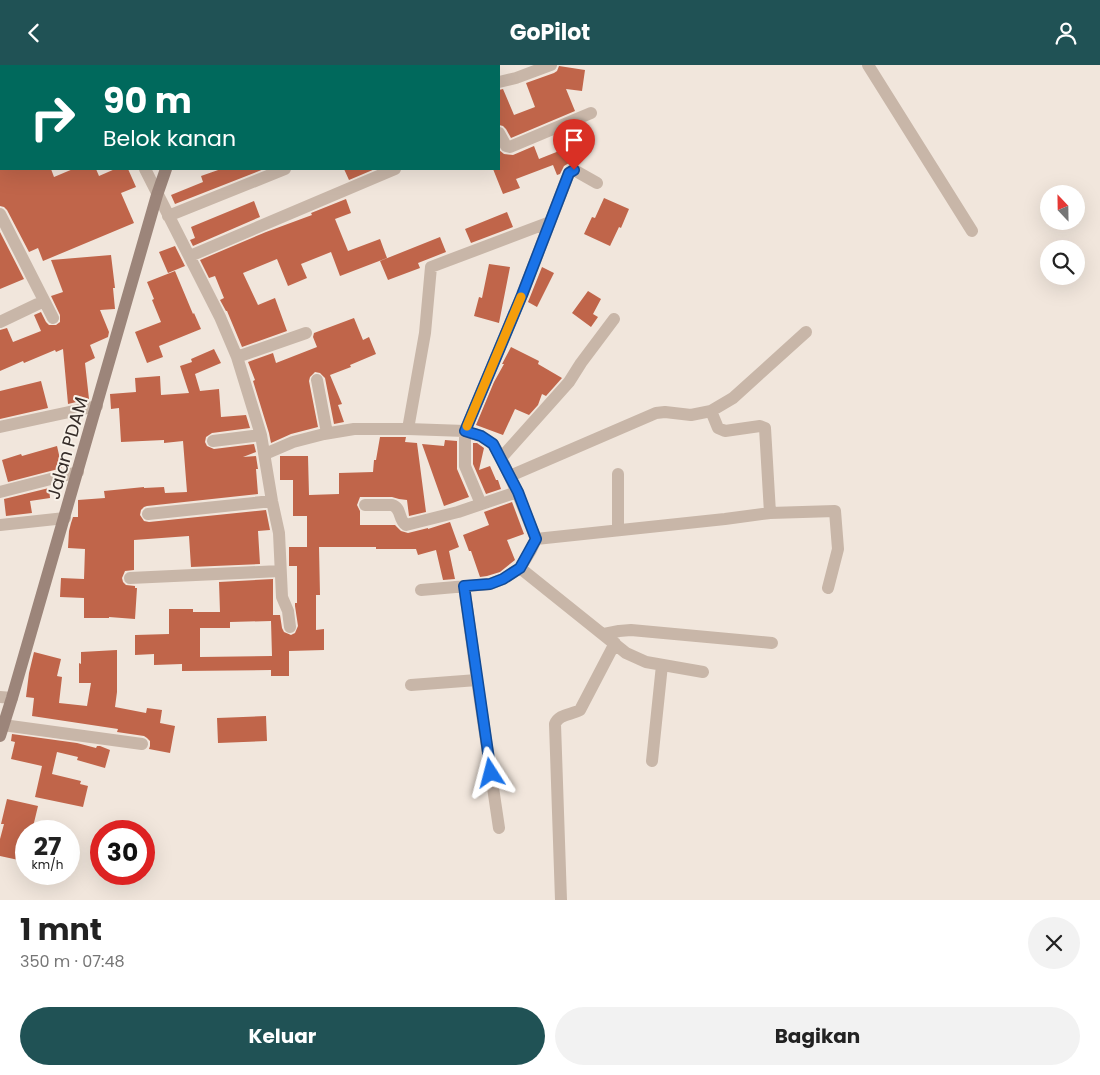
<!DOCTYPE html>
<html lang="id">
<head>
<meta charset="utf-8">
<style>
  body { margin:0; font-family:Poppins,sans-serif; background:#f2f2f2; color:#222; height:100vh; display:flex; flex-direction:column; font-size:19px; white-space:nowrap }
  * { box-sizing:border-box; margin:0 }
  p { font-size:16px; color:#767676 }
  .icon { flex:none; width:28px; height:28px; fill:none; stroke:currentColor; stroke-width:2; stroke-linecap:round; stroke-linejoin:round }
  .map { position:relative; height:835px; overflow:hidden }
  .sheet { display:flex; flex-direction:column; background:#fff; flex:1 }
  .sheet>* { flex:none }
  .hud { position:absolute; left:0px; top:0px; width:500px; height:105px; box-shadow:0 5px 20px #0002; background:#00695c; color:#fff; overflow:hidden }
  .needle { width:32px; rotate:338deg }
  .tools { position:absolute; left:1040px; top:120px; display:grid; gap:10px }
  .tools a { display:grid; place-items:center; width:45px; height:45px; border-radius:50%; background:#fff; box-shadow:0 5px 20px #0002; font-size:25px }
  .speed { position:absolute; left:15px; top:755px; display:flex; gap:10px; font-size:25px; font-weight:700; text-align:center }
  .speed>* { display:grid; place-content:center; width:65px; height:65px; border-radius:50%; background:#fff; box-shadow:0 5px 20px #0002; line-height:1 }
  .speed small { font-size:12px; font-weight:400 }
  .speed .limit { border:8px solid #d22; background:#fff; color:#111 }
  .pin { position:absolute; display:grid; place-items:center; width:42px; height:42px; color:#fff; margin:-51px -21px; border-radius:50% 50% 50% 0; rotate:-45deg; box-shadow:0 0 5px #0007 }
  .pin .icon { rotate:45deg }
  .me { position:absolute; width:55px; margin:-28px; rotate:351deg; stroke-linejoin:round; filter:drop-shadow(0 0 4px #0008) }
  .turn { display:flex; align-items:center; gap:18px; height:105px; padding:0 20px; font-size:22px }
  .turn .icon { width:65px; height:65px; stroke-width:2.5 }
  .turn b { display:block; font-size:35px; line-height:42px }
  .round { display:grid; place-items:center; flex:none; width:52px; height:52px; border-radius:26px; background:#f2f2f2 }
  .summary { display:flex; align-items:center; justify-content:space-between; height:85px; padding:0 20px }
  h1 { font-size:30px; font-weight:700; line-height:38px }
  .button { display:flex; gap:10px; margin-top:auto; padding:10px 20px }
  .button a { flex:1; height:58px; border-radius:30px; background:#205255; color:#fff; font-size:20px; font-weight:700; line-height:58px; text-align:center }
  .button a+a { background:#f2f2f2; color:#222 }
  header { display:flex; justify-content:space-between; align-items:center; height:65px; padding:0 20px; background:#205255; color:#fff; font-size:22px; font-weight:700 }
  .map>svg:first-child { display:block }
</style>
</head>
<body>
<header><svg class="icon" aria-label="back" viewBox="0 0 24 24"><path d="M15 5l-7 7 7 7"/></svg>GoPilot<svg class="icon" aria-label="person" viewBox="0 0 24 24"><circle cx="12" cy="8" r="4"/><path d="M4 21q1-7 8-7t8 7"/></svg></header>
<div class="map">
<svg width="1100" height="835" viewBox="0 0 1100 835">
  <rect width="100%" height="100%" fill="#f1e6dc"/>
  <path fill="#c0654a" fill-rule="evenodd" d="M559,1l26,4 -3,21 -16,-2 9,22 -64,27 -5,-9 -3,-3 -4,-1v-35l4,-1 11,26 21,-8 -9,-24 28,-10 3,-2z
    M584,60l5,11 -26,10 -4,-11z
    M534,81l5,13 25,-10 5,14 -5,3 -4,8 -3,1 -4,-10 -37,14 4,9 -17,6 -10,-25h6v-19l5,4 9,1z
    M0,104h51l3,8 19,-8h23l3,7 16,-7h13l8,18 -15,6 13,30 -91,38 -5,-13 -9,4 -22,-42 -3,-3 -4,-1z
    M221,104h43l-89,35 -4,-9 32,-13 -2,-6z
    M344,104h31l-26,11z
    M604,133l25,11 -8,19 -2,-1 -9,19 -26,-12 8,-17 3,1z
    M346,134l5,14 -16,6 13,32 32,-12 7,19 -47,18 -9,-24 -30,12 6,14 -19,8 -11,-27 -34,14 15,32 17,-7 12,33 -45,16 -15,-36h-1l-6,-11 4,-2 -9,-22 -6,2 -9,-18 66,-28 46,-17 -1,-2z
    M254,136l6,16 -67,29 -3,-6 5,-2 -4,-11z
    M507,147l6,15 -42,16 -6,-14z
    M0,167l24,47 -24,10z
    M440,172l6,15 -28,11 2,5 -32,12 -8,-19z
    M175,181l10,20 -17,7 -9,-21z
    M111,190l4,33h-2l2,21 -15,1 9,22 -1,5 -18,8 5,13 -10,5 4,36 -21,5 -5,-55 -7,3 -1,-2 -31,13 -1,-2 -23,10v-41l7,-2 6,14 28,-11 -7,-16 7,-3 5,10 3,3h7l4,-3v-7l-9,-19 12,-4 -12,-32z
    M489,199l21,3 -11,56 -25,-7 5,-19 3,1z
    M542,202l12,6 -17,34 -9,-5z
    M175,206l18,43 1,-1 7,16 -42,17 4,11 -16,6 -12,-31 26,-10 -9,-22 2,-1 -7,-17z
    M588,226l13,8 -8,15 5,3 -7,10 -19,-14z
    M354,253l9,22 6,-3 7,17 -26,11 1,2 -21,8 12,29 -4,1 6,17 -10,2 -9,-46 -5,-5 -5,-1 -5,5 -1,4 9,46 -27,7 -20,9 -2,-10 -16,-52 2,-1 -7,-18 25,-9 3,10 41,-16 -4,-10 1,-4z
    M511,282l28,14 -1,3 24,14 -16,18 -4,-2 -4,11 -9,10 -14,-6 -12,26 -27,-10 18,-43 10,-18h-2z
    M214,284l7,14 -26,11 5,17 19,-2 2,28 25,-2 4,13 -38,5 -6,4 -1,5 2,4 7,3 40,-5 2,8 -13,5 13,-1 2,13h-2l2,25 -111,12 -3,1 -3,3 -1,5 4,6 5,1 117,-12 4,20 -12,1 2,33 -69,3 -2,-31 -55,4v30l-9,1 -3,7 1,4 3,3 9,1v2h2l-2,31 -26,-2v1h-25v-20l-24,-1 1,-19 23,1 1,-30 -17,-1 1,-17 2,-8 2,-6h5v-17l27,-2 -1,-7 40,-4v1l20,-1 1,6 22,-1 -4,-51 -19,2v-3l-43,2 -2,-34 -8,1 -1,-15 26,-2 -1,-14 25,-2 1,19 28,-2 -9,-27 12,-4 -1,-3z
    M41,316l7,27 -48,11v-28z
    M380,372h26l-1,5 12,1 9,69 -17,4 -2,-16 -8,-1 -7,-2h-32l-3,8 3,6v14h35l6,6 7,2 20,-5v1l22,-7 9,25 -10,4 6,28 -12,1 -7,-30 -18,5 -2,-6h-40v-2h-57l1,48h-4v35l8,-1v21l-35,1v25h-18v-6l-89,1v-7l-28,1v-11l-19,1v-20l34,-1v-25h24v3h27l-1,-30 54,-3v36h7l2,13 2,4 7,3 4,-2 3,-7 -3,-20v-3h2v-37h-8v-19h18v-31h-14v-36h-13v-24h28l1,39 30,-1v-21l34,-1 1,-12h2zM271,556l1,35 -72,1v-29h30v-6z
    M445,375l12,1v28l12,28 -25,9 -22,-62 22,2z
    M473,378h4l7,5 -5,22 11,-4 6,14h2l3,9 -15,5 -13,-30z
    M57,381l5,22 -54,14 -6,-22 19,-6 1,2z
    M49,423l1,10 -20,3 2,12 -26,3 -2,-17z
    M512,437l12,32 -17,6 8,20 -15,12 -13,4 -7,1 -9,-26h-2l-6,-16 26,-10 -5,-13z
    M117,585v42l-2,15 31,6 1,-5 15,2 -2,13 15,3 -5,27 -21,-4 1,-3v-5l-3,-3 -3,-2 -27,-4 1,-3 -86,-13 2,-18 -8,-1 3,-24 5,-21 27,7 -4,17 5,1 -3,26 28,3 4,-23h-12v-20l2,1v-12z
    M266,651l1,25 -49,2 -1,-25z
    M12,669l65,9 19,5 1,-2h3l10,4 -5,18 -28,-8 1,-3 -21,-5 -5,22 29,7 -1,3 8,2 -5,21 -48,-10 7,-31 -31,-7 4,-17 -4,-1z
    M7,734l31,7 -6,25 -6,-1v18l-3,13 -23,-5v-17l4,-15h-3z"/>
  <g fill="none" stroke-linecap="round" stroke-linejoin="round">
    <path stroke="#c8b6a8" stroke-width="12" d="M47,0l1,1
      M868,0l104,166
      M499,17l17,-4 35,-13
      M499,68l7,13 4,1 81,-34
      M145,104l75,148 17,40 24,78 11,66 7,32 3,64 6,14 2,16
      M0,149l53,104
      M168,151l117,-47
      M190,191l205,-87
      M0,257l44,-21
      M237,292l69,-24
      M317,315l10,53
      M711,346l7,17 7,3 35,-5 5,2 5,85
      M0,362l97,-21
      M408,364l17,-96 6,-66 119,-45
      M213,376l48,-6
      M265,389l28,-12 31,-8 30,-5h54l57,2 16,5 12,8 8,14 16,34 19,47 -5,11 -11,18 -17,11 -13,5 -69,6
      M501,393l68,-76 12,-19 33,-44
      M618,409v56
      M510,411l146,-63 9,-1 26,3 20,-4 22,-13 73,-66
      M0,427l78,-20
      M481,439l-16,-38v-35l57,-136 47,-122 5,-3 23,13
      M365,440h27c10,3 6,15 14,20l52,-13 59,-20
      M148,449l124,-13
      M0,460l65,-7
      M536,474l189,-20 45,-6 65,-2 3,38 -10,39
      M520,503l106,85 20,9 57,10
      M130,513l150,-7
      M464,521l13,94 22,148
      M604,569l15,-3 12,-1 141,13
      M411,620l66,-5
      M0,632l12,1
      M3,660l139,19
      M652,696l10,-96
      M561,835l-6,-176c4,-10 16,-9 25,-14l35,-67"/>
    <path stroke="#9c857a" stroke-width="12" d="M110,1l2,-1
      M198,1v-1
      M0,73l1,-1
      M0,671l12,-38 145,-503 9,-26"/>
  </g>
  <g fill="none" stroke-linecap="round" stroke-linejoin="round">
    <defs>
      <path id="route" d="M491,708l-27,-187 26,-2 13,-5 17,-11 16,-29 -18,-47 -25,-48 -12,-8 -16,-5 57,-136 47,-122 5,-3"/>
    </defs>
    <use href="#route" stroke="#114b97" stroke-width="12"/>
    <use href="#route" stroke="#1a73e8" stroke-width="9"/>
    <path stroke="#f59e0b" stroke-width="9" d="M467,361l54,-129"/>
  </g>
  <g text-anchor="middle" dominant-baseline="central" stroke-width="4" stroke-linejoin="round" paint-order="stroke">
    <g font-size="18" fill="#352c28" stroke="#f8f1e8">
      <text transform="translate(67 383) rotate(-74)">Jalan PDAM</text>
    </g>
  </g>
</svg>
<div class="tools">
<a><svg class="needle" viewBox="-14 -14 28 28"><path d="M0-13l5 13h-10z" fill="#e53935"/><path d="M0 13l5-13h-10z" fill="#767676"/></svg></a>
<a><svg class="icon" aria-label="search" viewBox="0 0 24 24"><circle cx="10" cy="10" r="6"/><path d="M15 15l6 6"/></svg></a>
</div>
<div class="speed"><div>27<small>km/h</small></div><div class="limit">30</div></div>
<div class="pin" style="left:574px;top:105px;background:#d93025"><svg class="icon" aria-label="arrive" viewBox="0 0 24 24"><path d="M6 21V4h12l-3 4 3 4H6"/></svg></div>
<svg class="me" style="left:491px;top:708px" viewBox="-20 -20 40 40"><path d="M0-17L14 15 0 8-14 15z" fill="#1a73e8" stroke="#fff" stroke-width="4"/></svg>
<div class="hud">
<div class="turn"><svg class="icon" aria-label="right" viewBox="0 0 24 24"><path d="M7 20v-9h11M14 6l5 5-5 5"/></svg><div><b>90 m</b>Belok kanan</div></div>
</div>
</div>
<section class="sheet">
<div class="summary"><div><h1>1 mnt</h1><p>350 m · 07:48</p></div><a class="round"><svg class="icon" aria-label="close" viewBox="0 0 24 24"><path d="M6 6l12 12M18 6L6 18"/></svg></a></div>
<div class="button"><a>Keluar</a><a>Bagikan</a></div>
</section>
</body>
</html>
